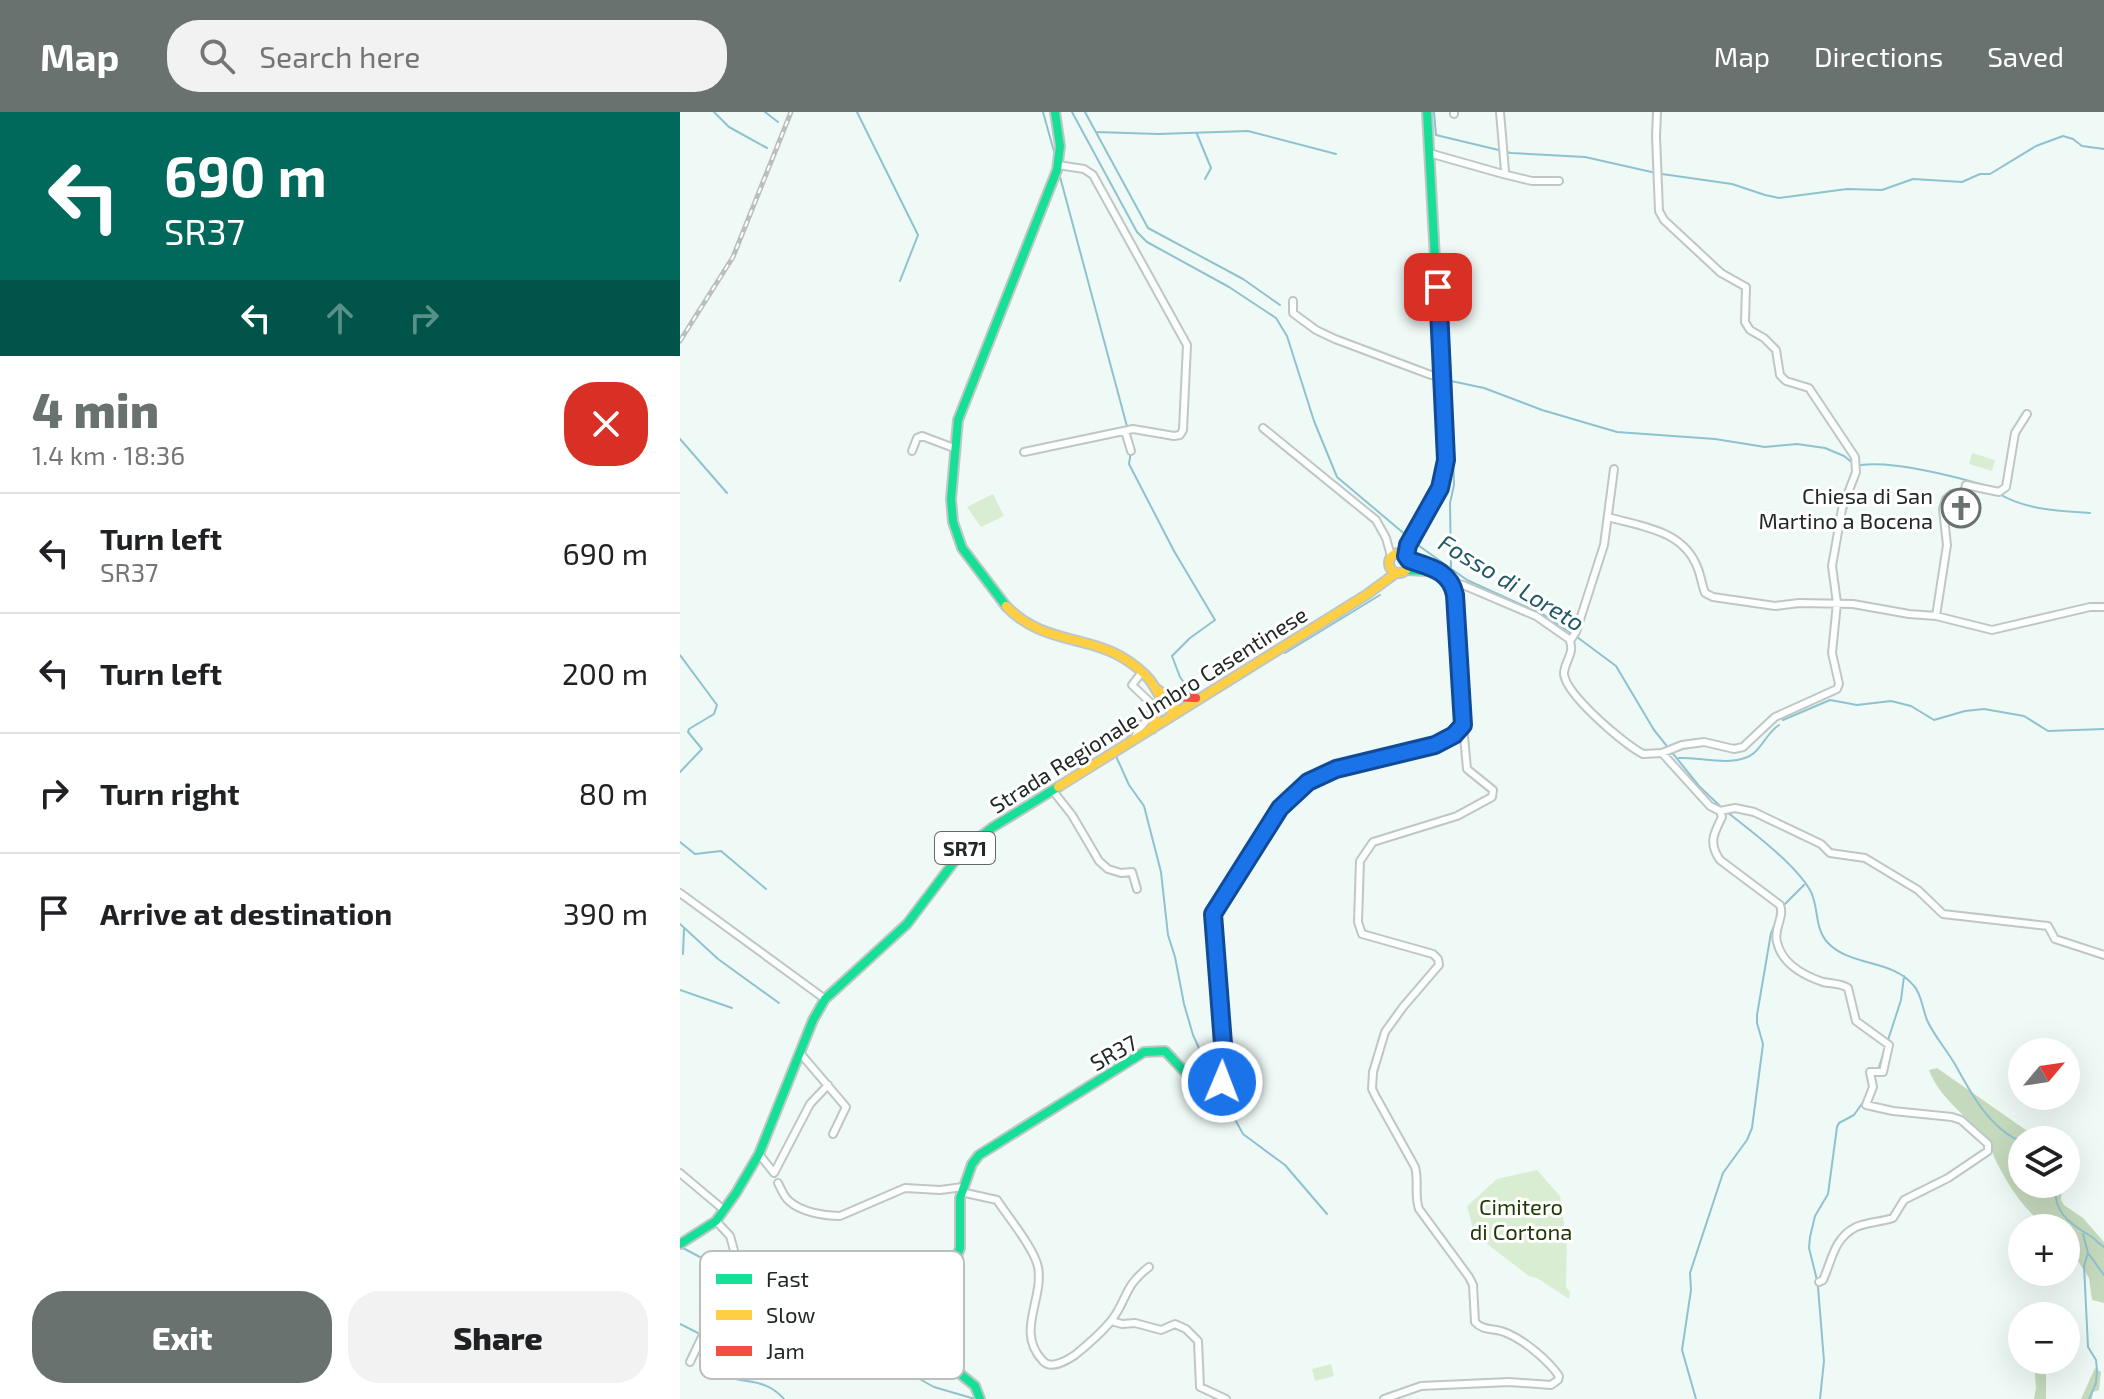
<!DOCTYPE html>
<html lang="en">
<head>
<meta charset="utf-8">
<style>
  body { margin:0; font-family:"Exo 2",sans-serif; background:#f2f2f2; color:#202124; height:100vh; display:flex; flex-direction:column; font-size:30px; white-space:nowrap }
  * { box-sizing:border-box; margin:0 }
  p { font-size:26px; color:#757577 }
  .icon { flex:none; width:44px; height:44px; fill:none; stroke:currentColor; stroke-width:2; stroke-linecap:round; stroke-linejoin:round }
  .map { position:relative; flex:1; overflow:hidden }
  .side { display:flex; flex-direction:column; background:#fff; width:680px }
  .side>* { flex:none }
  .banner { background:#00695c; color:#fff; overflow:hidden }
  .needle { width:52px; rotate:61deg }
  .fabs { position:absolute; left:1328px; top:926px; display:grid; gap:16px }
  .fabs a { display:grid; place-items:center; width:72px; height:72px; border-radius:50%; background:#fff; box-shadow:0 8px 32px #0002; font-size:40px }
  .pin { position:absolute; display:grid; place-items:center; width:68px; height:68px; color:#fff; margin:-34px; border-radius:16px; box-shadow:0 4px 12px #0006 }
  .me { position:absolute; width:88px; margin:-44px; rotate:1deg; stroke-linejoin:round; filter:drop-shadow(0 0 6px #0008) }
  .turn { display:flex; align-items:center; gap:28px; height:168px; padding:0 32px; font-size:36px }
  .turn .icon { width:104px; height:104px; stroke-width:2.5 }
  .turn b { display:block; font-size:56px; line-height:68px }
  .lanes { display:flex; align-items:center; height:76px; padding:0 32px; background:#0003; justify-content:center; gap:40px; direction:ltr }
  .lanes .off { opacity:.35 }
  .round { display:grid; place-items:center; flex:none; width:84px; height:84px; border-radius:32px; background:#f2f2f2 }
  .head { display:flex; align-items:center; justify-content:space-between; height:136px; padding:0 32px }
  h1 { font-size:48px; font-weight:800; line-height:60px; color:#69726f }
  .action { display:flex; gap:16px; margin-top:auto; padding:16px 32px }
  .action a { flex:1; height:92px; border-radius:32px; background:#69726f; color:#fff; font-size:32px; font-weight:800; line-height:92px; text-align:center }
  .action a+a { background:#f2f2f2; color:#202124 }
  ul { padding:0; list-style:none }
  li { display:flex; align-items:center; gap:24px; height:120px; padding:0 32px; border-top:2px solid #e0e0e0 }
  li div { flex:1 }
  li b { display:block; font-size:30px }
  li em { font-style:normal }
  header { display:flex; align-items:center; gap:48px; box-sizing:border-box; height:112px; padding:0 40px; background:#69726f; color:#fff }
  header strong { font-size:38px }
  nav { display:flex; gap:44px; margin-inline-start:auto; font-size:28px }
  .search { width:560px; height:72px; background:#f2f2f2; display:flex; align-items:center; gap:20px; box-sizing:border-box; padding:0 28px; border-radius:32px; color:#757577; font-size:30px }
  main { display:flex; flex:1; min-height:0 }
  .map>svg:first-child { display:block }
</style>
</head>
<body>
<header>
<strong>Map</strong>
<div class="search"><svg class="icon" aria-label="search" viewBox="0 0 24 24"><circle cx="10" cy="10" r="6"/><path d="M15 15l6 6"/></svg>Search here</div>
<nav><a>Map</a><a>Directions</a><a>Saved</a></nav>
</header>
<main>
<section class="side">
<div class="banner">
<div class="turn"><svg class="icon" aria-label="left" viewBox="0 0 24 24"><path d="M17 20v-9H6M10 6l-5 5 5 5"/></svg><div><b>690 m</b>SR37</div></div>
<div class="lanes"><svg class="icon" aria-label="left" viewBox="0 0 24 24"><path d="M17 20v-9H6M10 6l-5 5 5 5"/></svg><svg class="icon off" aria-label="ahead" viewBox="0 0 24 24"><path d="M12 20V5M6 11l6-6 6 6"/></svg><svg class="icon off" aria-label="right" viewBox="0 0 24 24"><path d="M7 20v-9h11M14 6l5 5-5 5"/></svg></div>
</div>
<div class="head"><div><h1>4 min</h1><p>1.4 km · 18:36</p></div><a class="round" style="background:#d93025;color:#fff"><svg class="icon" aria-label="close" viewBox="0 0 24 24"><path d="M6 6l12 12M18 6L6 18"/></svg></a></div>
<ul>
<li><svg class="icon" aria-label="left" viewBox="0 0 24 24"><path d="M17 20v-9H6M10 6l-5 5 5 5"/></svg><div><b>Turn left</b><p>SR37</p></div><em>690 m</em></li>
<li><svg class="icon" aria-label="left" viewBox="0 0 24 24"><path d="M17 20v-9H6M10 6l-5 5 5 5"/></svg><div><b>Turn left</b></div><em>200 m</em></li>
<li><svg class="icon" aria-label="right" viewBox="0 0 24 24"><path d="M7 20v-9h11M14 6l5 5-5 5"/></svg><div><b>Turn right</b></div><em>80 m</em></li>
<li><svg class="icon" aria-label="arrive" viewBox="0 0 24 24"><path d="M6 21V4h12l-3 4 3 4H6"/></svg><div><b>Arrive at destination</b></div><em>390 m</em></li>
</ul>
<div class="action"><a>Exit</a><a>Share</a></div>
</section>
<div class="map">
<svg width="1424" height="1287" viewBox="0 0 1424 1287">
  <rect width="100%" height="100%" fill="#effaf7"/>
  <path fill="#d8edd1" d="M1292,341l23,7 -3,11 -23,-7z
    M313,382l11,22 -23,11 -14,-20z
    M857,1058l23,26 5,34 2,1 -1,56 4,5 -1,7 -32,-21 -8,-2 -46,-35h-4l2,-3 -7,-5 -7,-27 30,-27z
    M651,1252l3,12 -19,5 -3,-12z"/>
  <path fill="#c5d9bd" d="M1257,956l103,72h-18v44h40l-1,16 3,5 19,13 21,24v61l-12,-3 -3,-22 -23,-35v-15h-19c-22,-18 -36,-38 -49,-63 -4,-7 -6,-16 -11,-23 -17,-25 -47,-42 -58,-72z
    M1354,1248h12v39h-12l2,-11z
    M1415,1256l6,4 -2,18 -6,2 -1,7h-11z"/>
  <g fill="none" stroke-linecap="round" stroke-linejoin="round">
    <path stroke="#8fc2ce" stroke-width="2" d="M34,0l15,15 38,21
      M85,0l13,10
      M177,0l61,123 -18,46
      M363,0l12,43
      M392,0l65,120 10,10 82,45 47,31 11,18 27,85 23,56 70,59
      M405,0l63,116 95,51 37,26
      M754,0l2,23 75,18 74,4 71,16
      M416,20l62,2 90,-3 88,23
      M517,22l14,34 -6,11
      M379,61l73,272
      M982,62l70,10 33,11 14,3 68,-9 35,1 31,-11 49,3 18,-8h10l46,-28 27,-10 10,3 9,7 22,3
      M0,327l47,54
      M451,339l-2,13 45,87 41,69 -25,18 -18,18 8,21 10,14 -5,3
      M1181,353c33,-4 93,11 126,21
      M1318,381c26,17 62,18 92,20
      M735,431l52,37 77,35 27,18
      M771,457l-1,-66 4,-18 -3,-104 33,7 58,22 75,22 98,7 50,8 32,-3 28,4 19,8 10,8
      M897,525l39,29 38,64 45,56 22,21
      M605,541l95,-58
      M0,543l37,50 -3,9 -25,15 -1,3 14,17 -22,23
      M1103,608l47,-20 27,5 34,-4 20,5 23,14 31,-9 19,-2 40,7 24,15 56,-2
      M446,628l10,-16 9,-6
      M435,642l14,31 15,21 17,66 7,63 7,22 9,47 9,31 23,50
      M999,646c22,-1 57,10 75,-5 10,-9 14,-21 25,-28
      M1047,700c24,19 70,53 84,80 8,16 3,36 17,51 23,24 65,16 86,43 8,9 8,22 13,34 7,16 20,30 29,46 16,29 34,63 66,76
      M0,730l15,12 26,-3 45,38
      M1104,793l20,-20
      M0,812l38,35 61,44
      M3,842l1,-25
      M0,878l52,18
      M1208,928l13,-40 3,-24
      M1198,958l7,-21
      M539,978l24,44 42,31 42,49
      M1376,1072c-4,26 12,39 33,51 5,3 10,9 15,12
      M1403,1122l5,19 16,22
      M1,1135l51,27
      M1408,1141l-4,13 4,81 8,13 1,10 -1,13 -7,16
      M62,1164l12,6 10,-2 8,-10c14,10 27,20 38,33 23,25 27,40 62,51
      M1137,1168l-8,-32 1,-11 5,-21 13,-22 9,-67 2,-4 15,-8 12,-17
      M1138,1175l6,74 -4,38
      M0,1212l20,10
      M26,1225l11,10c4,52 38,19 67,52
      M198,1244l56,31 41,12
      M1016,1287l-14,-49 9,-60 -1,-17 33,-100 24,-33 5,-12 11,-84 -6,-21v-8l14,-82 5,-11"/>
    <defs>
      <path id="street" d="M774,0v2
        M749,41l74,21 2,-3 -5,-59
        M823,62l29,7h27
        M613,189v12l23,17 19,9 96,36h12
        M583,316l113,92 10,18 5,18
        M445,319l6,20
        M232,339l5,-13 5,-2 32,12
        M344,340l109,-23 41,7 6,-1 3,-5 4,-85 -94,-170 -9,-6 -26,-4
        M928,405c35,10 76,13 90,52 3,8 4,16 7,24l8,4 62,9 24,-3 54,1 56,10 27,2 56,14 98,-23h14
        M772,470l11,3 73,31 33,23c7,14 -5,22 -5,35 2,21 60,70 79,80l19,-1 20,-8 22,-3 30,7 9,-2 32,-30 62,-28 2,-5 -7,-31 5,-50 -5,-37 10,-57 14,-37 -1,-15 -46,-69 -23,-7 -6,-6 -4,-25 -12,-12 -14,-8 -5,-8 1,-35 -25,-14 -57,-53 -5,-9 -3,-75 1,-24
        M1256,504l11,-71 -4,-36 3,-10 6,-5 12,-1 2,-8 33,7 7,-5 9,-54 12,-19
        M890,529l6,-9 28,-87 10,-76
        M455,626c3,-14 16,-15 18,-33l-21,-20 10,-13
        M982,641l48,53 10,5 15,-3 19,4 67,32 9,9 35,5 53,32 25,24 105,12 7,13 49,16
        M373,679l19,24 27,46 9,8 13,4 11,-1 5,17
        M1040,699l2,6c-8,16 -14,26 -2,43l60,45c5,13 -7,23 -3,37 5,22 25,33 46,40 9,2 17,1 25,6l8,33 33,24 -6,27h-13l3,15 -7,18 27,6 59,6 9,3 27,24v7l-40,27 -44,22 -11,18c-12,4 -26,4 -37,9 -22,11 -24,33 -33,53l-4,2
        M0,781l145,106
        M120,941l46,54 -13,27
        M79,1042l15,19 36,-69 18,-19
        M0,1061l44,37
        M98,1071c3,6 6,14 11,18 12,11 35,15 51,15l65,-28 35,2 23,-3
        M281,1080l36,8c11,17 37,48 41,67 6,33 -23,65 5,94 8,9 23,0 32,-6 11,-9 27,-23 36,-34 17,-22 12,-34 38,-54
        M36,1109l14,15 12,43c17,10 35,15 50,27 7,6 10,14 16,20 13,13 54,49 70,27 5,-6 5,-18 7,-25
        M120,1202l9,-3 30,-47
        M431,1209l11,3 13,-1 26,7 14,-6 11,5 12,12 2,46 26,12
        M10,1250l40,-84 6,-2 6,3
        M704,1287l37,-13 88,-4 42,3 7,-5 1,-4c-11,-16 -36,-37 -55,-44 -10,-4 -21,-1 -29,-10l-2,-37 -4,-8 -50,-68c-5,-14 0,-28 -4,-42l-39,-70 -4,-8 1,-17 12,-40 18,-25 36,-42 -1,-6 -5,-5 -71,-20 -4,-12 2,-61 13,-19 84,-26 35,-19 1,-7 -26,-21 -4,-44"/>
      <path id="fast" d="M726,444l2,-11 32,-57 6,-28 -19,-348
        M726,458l21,1
        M326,494l-44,-58 -9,-26 -2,-23 7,-79 99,-250 3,-24 -5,-34
        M0,1132l36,-23 20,-28 23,-39 54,-134 12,-21 82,-75 56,-74 30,-23 65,-40
        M300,1287l-5,-13 -28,-23 -11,-37 4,-26 20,-52v-50l12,-34 7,-9 165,-103 21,-1c13,12 34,43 53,35l7,-16 -8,-108"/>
      <path id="slow" d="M709 451a10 10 0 1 1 20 0a10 10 0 1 1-20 0Z
        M326,494c36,38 81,29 119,53 8,5 18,13 24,20 10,12 12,26 26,34
        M478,578l17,14v9
        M472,617l8,-29
        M378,675l308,-192 30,-22
        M537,850l-4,-48 67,-106 28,-26 28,-13 99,-24 19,-10 9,-10 -11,-143 -16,-13 -27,-9"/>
      <path id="jam" d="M489,585l27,1"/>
    </defs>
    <use href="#street" stroke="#bfc7c5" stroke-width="10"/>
    <use href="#fast" stroke="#bfc7c5" stroke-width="12"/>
    <use href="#slow" stroke="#bfc7c5" stroke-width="12"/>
    <use href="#jam" stroke="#bfc7c5" stroke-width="12"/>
    <use href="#street" stroke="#fdfefe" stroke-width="6"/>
    <use href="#fast" stroke="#16e098" stroke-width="8"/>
    <use href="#slow" stroke="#ffcf43" stroke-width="8"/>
    <use href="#jam" stroke="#f24e42" stroke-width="8"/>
    <defs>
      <path id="rail" d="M0,229l53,-84 58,-145"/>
    </defs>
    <use href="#rail" stroke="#babebc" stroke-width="5"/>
    <use href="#rail" stroke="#fff" stroke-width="2" stroke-dasharray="6" stroke-linecap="butt"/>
  </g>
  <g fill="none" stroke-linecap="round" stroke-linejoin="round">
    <defs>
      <path id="route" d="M542,970l3,-12 -12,-156 67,-106 28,-26 28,-13 99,-24 19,-10 9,-10 -8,-130c-5,-25 -26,-28 -46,-35l-3,-4 2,-11 32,-57 6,-28 -8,-173"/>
    </defs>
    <use href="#route" stroke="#114b97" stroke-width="20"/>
    <use href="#route" stroke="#1a73e8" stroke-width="14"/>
  </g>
  <defs>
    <symbol id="church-ring" viewBox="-11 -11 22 22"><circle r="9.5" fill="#fff" stroke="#69726f" stroke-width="1.5"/><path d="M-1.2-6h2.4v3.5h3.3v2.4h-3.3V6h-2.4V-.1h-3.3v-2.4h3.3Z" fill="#69726f"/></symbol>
  </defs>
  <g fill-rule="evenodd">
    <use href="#church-ring" x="1259" y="374" width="44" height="44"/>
  </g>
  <g text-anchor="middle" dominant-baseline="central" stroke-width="6" stroke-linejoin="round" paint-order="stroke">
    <rect fill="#fff" stroke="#646867" stroke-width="2" x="255" y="720" width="60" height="32" rx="6"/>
    <g font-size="20" font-weight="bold" fill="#212826">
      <text x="285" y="736">SR71</text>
    </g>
    <g font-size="22" fill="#212826" stroke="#fff" text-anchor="end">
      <text x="1253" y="383">Chiesa di San<tspan x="1253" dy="25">Martino a Bocena</tspan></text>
    </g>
    <g font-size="22" fill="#212826" stroke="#fff">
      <text transform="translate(468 597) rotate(-32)">Strada Regionale Umbro Casentinese</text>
      <text transform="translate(433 940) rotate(-29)">SR37</text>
    </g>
    <g font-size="22" fill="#1f3802" stroke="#fff">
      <text x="841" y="1094">Cimitero<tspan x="841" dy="25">di Cortona</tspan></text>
    </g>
    <g font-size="24" font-style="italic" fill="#205866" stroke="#fff">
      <text transform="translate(832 470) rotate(31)">Fosso di Loreto</text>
    </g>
  </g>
  <rect x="20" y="1139" width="264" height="128" rx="12" fill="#fff" stroke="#bcbebe" stroke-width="2"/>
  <rect x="36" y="1162" width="36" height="10" fill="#16e098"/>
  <rect x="36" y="1198" width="36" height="10" fill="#ffcf43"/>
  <rect x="36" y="1234" width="36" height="10" fill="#f24e42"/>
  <g font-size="22" fill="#212826">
    <text x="86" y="1175">Fast</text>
    <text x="86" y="1211">Slow</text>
    <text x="86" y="1247">Jam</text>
  </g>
</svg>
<div class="fabs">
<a><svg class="needle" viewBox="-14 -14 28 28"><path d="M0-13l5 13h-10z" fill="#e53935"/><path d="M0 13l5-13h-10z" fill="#757577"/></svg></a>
<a><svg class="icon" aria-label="layers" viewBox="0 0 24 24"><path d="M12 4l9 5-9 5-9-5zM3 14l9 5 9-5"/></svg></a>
<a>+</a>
<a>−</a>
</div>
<div class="pin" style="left:758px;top:175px;background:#d93025"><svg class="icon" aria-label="arrive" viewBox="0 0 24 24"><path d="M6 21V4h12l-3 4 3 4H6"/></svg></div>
<svg class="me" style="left:542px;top:970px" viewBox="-20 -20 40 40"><circle r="17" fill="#1a73e8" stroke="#fff" stroke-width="3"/><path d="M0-11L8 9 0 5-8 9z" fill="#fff"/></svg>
</div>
</main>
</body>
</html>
